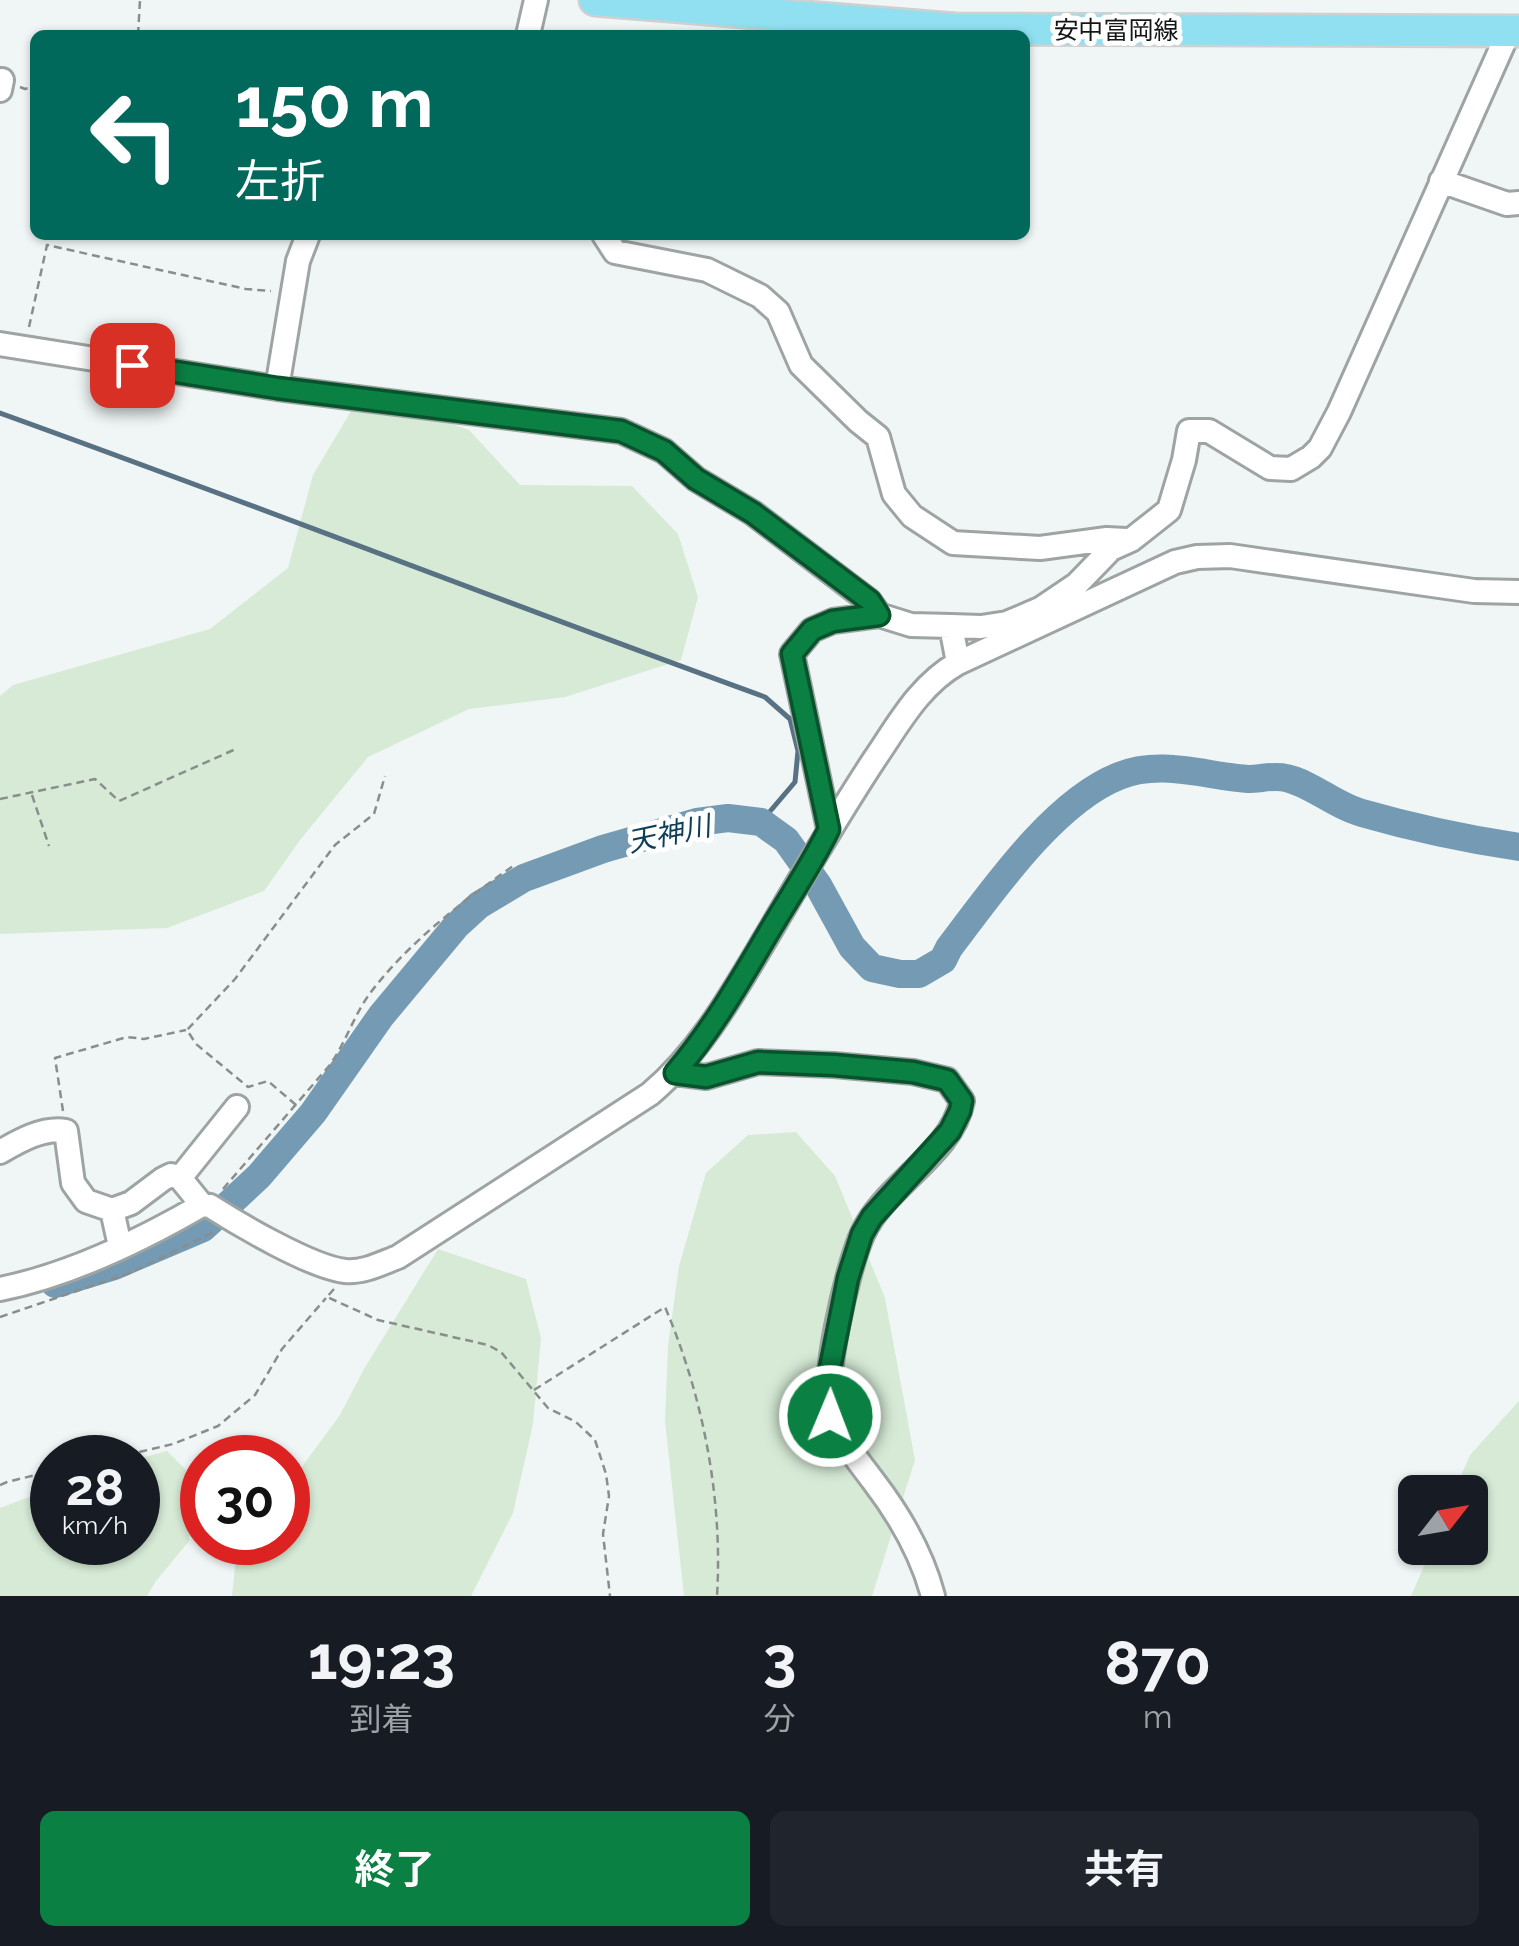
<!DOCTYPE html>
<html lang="ja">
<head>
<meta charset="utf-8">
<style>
  body { margin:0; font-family:Raleway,"Noto Sans JP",sans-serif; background:#20242c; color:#f1f3f6; height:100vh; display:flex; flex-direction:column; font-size:38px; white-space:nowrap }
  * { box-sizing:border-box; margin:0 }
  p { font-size:32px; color:#9ea1a6 }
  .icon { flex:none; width:55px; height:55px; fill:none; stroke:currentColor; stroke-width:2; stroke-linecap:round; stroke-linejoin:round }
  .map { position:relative; height:1596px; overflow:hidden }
  .side { display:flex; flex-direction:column; background:#171b24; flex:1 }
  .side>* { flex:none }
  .guide { position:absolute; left:30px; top:30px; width:1000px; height:210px; border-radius:15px; box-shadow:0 2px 8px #0004; background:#00695c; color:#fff; overflow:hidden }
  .needle { width:65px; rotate:59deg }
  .fabs { position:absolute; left:1398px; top:1475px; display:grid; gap:20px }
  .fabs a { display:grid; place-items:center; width:90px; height:90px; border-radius:15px; background:#171b24; box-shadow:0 2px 8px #0004; font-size:50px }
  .speed { position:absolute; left:30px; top:1435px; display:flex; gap:20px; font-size:50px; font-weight:700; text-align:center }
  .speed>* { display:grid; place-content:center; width:130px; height:130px; border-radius:50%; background:#171b24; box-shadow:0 2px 8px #0004; line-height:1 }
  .speed small { font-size:25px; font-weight:400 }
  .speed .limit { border:15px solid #d22; background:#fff; color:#111 }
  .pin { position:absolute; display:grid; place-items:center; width:85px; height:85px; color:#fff; margin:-42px; border-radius:20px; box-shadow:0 5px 15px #0006 }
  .me { position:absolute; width:110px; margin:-55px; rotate:1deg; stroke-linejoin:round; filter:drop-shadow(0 0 8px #0008) }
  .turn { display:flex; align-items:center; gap:35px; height:210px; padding:0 40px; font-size:45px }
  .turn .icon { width:130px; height:130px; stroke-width:2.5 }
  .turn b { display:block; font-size:70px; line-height:85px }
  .eta { display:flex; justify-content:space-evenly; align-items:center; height:170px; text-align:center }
  .eta b { font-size:60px; font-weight:700; line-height:70px }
  .action { display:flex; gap:20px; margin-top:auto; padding:20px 40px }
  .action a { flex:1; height:115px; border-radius:15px; background:#0b8043; color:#fff; font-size:40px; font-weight:700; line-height:115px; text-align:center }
  .action a+a { background:#20242c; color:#f1f3f6 }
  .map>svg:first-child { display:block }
</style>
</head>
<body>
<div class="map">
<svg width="1519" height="1596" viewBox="0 0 1519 1596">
  <rect width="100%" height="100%" fill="#eff6f5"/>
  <path fill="#d6ead6" d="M391,402l78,28 51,55 112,1 46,48 20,63 -17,63 -116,37 -96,12 -101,48 -68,83 -36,51 -97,37 -167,6v-238l13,-11 197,-56 78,-61 25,-93 41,-69z
    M796,1132l39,44 50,122 30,162 -43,136h-188l-19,-175 3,-75 11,-80 27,-93 42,-38z
    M438,1249l88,30 15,59 -8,86 -20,89 -42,83h-239l3,-30 14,-23 39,-1v-56l52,-71 24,-46z
    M1519,1401v195h-108l21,-48h38v-56h-16l16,-37z
    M167,1451l19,19 5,32 -2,39 -33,40 -9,15h-147v-88l52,-20v54h86v-83z"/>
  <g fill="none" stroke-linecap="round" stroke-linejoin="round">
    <path stroke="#587284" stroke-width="5" d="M0,413c256,92 509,191 765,284l25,22 8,32 -3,31 -34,40"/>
    <path stroke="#759ab3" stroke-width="28" d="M55,1284l59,-18 89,-38 56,-52 54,-63 68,-97 75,-90 23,-21 45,-27 79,-29 94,-27 31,-4 33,4 25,18 32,45 34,62 20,21 28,6h19l24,-14 6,-12c42,-55 104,-146 170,-172 42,-17 86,0 129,3 12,0 26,-4 38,-1 27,6 49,28 76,35 52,15 104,26 157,34"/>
    <defs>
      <path id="minor" d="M528,35l8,-35
        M0,90l2,-10
        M1441,181l66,23 12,-1
        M604,235l11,17 92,18 53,26 18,16 23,53 57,56 20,16 16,57 18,22 41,27 87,5 67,-9 19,1
        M0,344l277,44 344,43 43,20 32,28 57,34 116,88 10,14
        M277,388l21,-127 10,-26
        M951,626l30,1 26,-4 33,-14 37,-25 34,-35 20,-9 38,-30 15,-50 5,-29h20l61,37 21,1 20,-12 9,-9 19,-36 170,-381
        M829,829l-37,-175 20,-24 21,-9 46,-6 32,10 40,1 7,37
        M675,1073l31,4 52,-15 76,3 79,7 34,8 15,21c-10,53 -78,85 -99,132 -15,31 -44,156 -31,185 10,23 27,44 42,64 26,34 48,72 59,114
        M0,1152c19,-11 43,-25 66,-21l7,52 13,18 26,9 8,36
        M180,1178l57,-71
        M112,1210l19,-7 32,-24 8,-4 9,3 22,27
        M0,1289c70,-14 140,-48 202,-84l8,1c30,19 101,61 135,65 18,2 37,-8 53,-14l252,-163c51,-43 83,-101 117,-158 35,-60 69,-118 107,-176 24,-35 45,-75 84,-97l217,-101 22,-5 33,-1 244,35 45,1"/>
      <path id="major" d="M595,0l360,29 564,2"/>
    </defs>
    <use href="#minor" stroke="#9ea4a4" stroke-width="28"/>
    <use href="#major" stroke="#d0d0d0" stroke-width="35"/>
    <path stroke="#898e8d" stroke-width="2.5" stroke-dasharray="8 5" stroke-linecap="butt" d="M138,35l2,-35
      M20,87l5,2 10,-3
      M29,327l18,-82 199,44 25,2
      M32,795l17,51
      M0,799l95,-20 24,22 119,-53
      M296,1105l-28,-24 -20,6 -52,-43 -9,-14 48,-51 100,-134 39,-31 11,-38
      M63,1111l-8,-53 72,-21 17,2 42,-9
      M223,1189l106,-123c17,-23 25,-52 42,-74 39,-51 93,-92 145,-128
      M334,1289l-7,8 51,23 110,25 13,7 47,56 28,14 19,18 11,34 3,22 -6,38 7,62
      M0,1317l130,-44 86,-42
      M534,1390l131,-83c38,89 58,192 52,289
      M114,1458l59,-14 45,-18 37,-31 27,-46 44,-51
      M0,1485l7,-3 45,-11"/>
    <use href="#minor" stroke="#fff" stroke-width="22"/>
    <use href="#major" stroke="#91e0f1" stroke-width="30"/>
  </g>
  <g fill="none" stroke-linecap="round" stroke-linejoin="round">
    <defs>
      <path id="route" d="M132,365l145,23 344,43 43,20 32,28 57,34 117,88 9,14 -46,6 -21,9 -20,24 37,175c-17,35 -39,67 -59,101 -29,49 -57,99 -95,143l31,4 52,-15 76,3 79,7 34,8 15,21 -2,10 -10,20 -78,86 -10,17 -14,44 -20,100 2,38"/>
    </defs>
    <use href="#route" stroke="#07532c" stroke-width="25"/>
    <use href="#route" stroke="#0b8043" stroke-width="18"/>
  </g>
  <g text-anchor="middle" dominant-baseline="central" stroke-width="10" stroke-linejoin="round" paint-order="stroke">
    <g font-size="25" fill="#141616" stroke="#fff">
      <text x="1116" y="30">安中富岡線</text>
    </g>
    <g font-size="28" font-style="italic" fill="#0d3e58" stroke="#fff">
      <text transform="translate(669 834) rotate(-12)">天神川</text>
    </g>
  </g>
</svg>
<div class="fabs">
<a><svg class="needle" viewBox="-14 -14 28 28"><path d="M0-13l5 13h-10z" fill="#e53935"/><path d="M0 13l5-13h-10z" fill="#9ea1a6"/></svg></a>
</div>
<div class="speed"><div>28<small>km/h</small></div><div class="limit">30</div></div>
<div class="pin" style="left:132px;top:365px;background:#d93025"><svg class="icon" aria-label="arrive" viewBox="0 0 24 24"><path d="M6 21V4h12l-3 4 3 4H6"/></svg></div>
<svg class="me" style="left:830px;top:1416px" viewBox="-20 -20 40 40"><circle r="17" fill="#0b8043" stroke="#fff" stroke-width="3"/><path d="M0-11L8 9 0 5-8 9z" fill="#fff"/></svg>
<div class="guide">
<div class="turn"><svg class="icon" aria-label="left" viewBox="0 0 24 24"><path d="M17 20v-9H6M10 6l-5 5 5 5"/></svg><div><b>150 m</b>左折</div></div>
</div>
</div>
<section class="side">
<div class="eta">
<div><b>19:23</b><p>到着</p></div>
<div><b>3</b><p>分</p></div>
<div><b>870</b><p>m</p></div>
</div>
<div class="action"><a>終了</a><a>共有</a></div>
</section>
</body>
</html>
